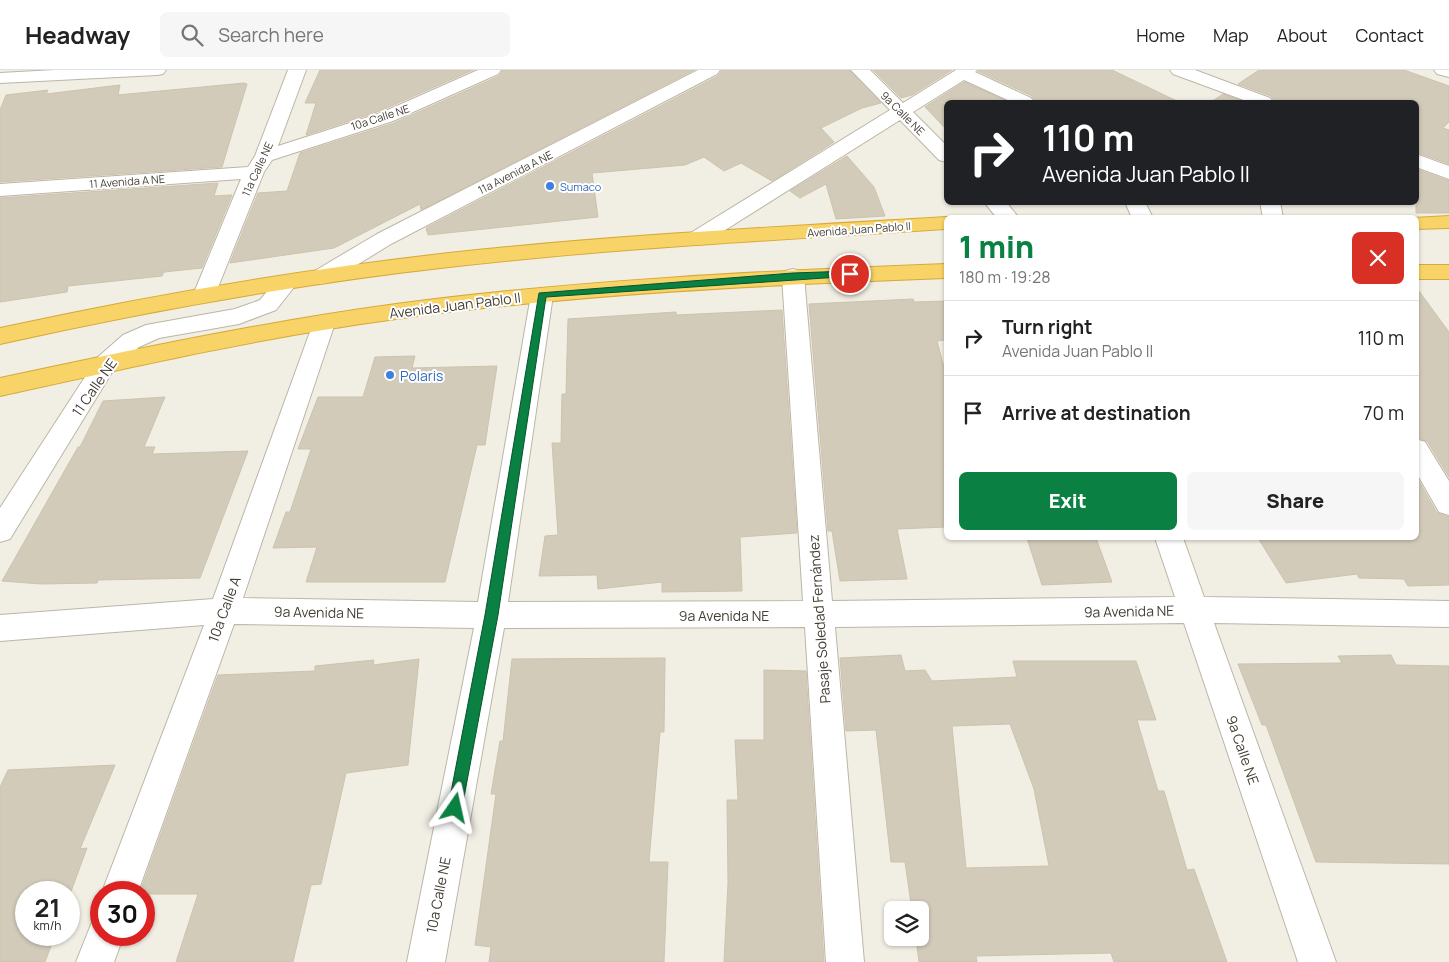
<!DOCTYPE html>
<html lang="en">
<head>
<meta charset="utf-8">
<style>
  body { margin:0; font-family:Manrope,sans-serif; background:#f6f6f6; color:#222; height:100vh; display:flex; flex-direction:column; font-size:19px; white-space:nowrap }
  * { box-sizing:border-box; margin:0 }
  p { font-size:16px; color:#767676 }
  .icon { flex:none; width:28px; height:28px; fill:none; stroke:currentColor; stroke-width:2; stroke-linecap:round; stroke-linejoin:round }
  .map { position:relative; flex:1; overflow:hidden }
  .side { position:absolute; left:944px; top:145px; width:475px; height:325px; display:flex; flex-direction:column; background:#fff; border-radius:8px; box-shadow:0 1px 4px #0004 }
  .side>* { flex:none }
  .banner { position:absolute; left:944px; top:30px; width:475px; height:105px; border-radius:8px; box-shadow:0 1px 4px #0004; background:#202124; color:#fff; overflow:hidden }
  .fabs { position:absolute; left:884px; top:831px; display:grid; gap:10px }
  .fabs a { display:grid; place-items:center; width:45px; height:45px; border-radius:8px; background:#fff; box-shadow:0 1px 4px #0004; font-size:25px }
  .speed { position:absolute; left:15px; top:811px; display:flex; gap:10px; font-size:25px; font-weight:700; text-align:center }
  .speed>* { display:grid; place-content:center; width:65px; height:65px; border-radius:50%; background:#fff; box-shadow:0 1px 4px #0004; line-height:1 }
  .speed small { font-size:12px; font-weight:400 }
  .speed .limit { border:8px solid #d22; background:#fff; color:#111 }
  .pin { position:absolute; display:grid; place-items:center; width:42px; height:42px; color:#fff; margin:-21px; border:2px solid #fff; border-radius:50%; box-shadow:0 1px 5px #0007 }
  .me { position:absolute; width:55px; margin:-28px; rotate:11deg; stroke-linejoin:round; filter:drop-shadow(0 0 4px #0008) }
  .turn { display:flex; align-items:center; gap:18px; height:105px; padding:0 15px; font-size:22px }
  .turn .icon { width:65px; height:65px; stroke-width:2.5 }
  .turn b { display:block; font-size:35px; line-height:42px }
  .round { display:grid; place-items:center; flex:none; width:52px; height:52px; border-radius:8px; background:#f6f6f6 }
  .head { display:flex; align-items:center; justify-content:space-between; height:85px; padding:0 15px }
  h1 { font-size:30px; font-weight:800; line-height:38px; color:#0b8043 }
  .button { display:flex; gap:10px; margin-top:auto; padding:10px 15px }
  .button a { flex:1; height:58px; border-radius:8px; background:#0b8043; color:#fff; font-size:20px; font-weight:800; line-height:58px; text-align:center }
  .button a+a { background:#f6f6f6; color:#222 }
  ul { padding:0; list-style:none }
  li { display:flex; align-items:center; gap:15px; height:75px; padding:0 15px; border-top:1px solid #e0e0e0 }
  li div { flex:1 }
  li b { display:block; font-size:19px }
  li em { font-style:normal }
  header { display:flex; align-items:center; gap:30px; box-sizing:border-box; height:70px; padding:0 25px; background:#fff; border-bottom:1px solid #e0e0e0 }
  header strong { font-size:24px }
  nav { display:flex; gap:28px; margin-inline-start:auto; font-size:18px }
  .search { width:350px; height:45px; background:#f6f6f6; display:flex; align-items:center; gap:12px; box-sizing:border-box; padding:0 18px; border-radius:8px; color:#767676; font-size:19px }
  .map>svg:first-child { display:block }
</style>
</head>
<body>
<header>
<strong>Headway</strong>
<div class="search"><svg class="icon" aria-label="search" viewBox="0 0 24 24"><circle cx="10" cy="10" r="6"/><path d="M15 15l6 6"/></svg>Search here</div>
<nav><a>Home</a><a>Map</a><a>About</a><a>Contact</a></nav>
</header>
<div class="map">
<svg width="1449" height="892" viewBox="0 0 1449 892">
  <rect width="100%" height="100%" fill="#f1eee4"/>
  <path fill="#d2cbba" stroke="#cdc3ad" fill-rule="evenodd" d="M320,0h153l-93,41 -74,24 10,-32h-11z
    M503,0h191l-273,140 -1,-6 -86,44 -104,15 28,-70 29,-2 13,-38 94,-30 105,-47z
    M722,0h127l32,33 -19,5 -41,20 13,14 -62,39 -31,-18 -17,8 -20,-14 -19,8 -93,8 6,44 -170,18 -2,-7 292,-152z
    M873,0h79l-40,25 -11,3z
    M979,0h133l67,32h-143l-4,-6 -54,-25z
    M1259,0h145l45,16v36l-6,6 6,2v34l-33,-12v-50h-141l-4,-6 -33,-12z
    M964,12l45,20h-63v27l-21,-22z
    M244,13l3,1 -25,83 -222,15v-72l6,-15 42,-5 -2,4 74,-9 -2,10z
    M1223,24l22,8h-34z
    M847,86l27,31 11,29 -49,3 -10,-35 -26,14 -10,-7z
    M1416,99l33,12v32h-33z
    M218,113l-4,13 18,-1 -30,73 -38,4 -2,4 -94,10 -1,6 -67,10v-104z
    M1416,217l33,45v145l-22,-36 -11,-4z
    M913,229l1,3 32,-1v39l-9,1 9,34v152l-49,2 10,50 -67,2 -8,-50h-4l-19,-227z
    M782,240l15,223 -57,4 2,54 -80,1v-10l-64,7 -1,-14 -58,1 6,-40 13,-1 -6,-92h9l1,-49h4l2,-75 108,-7v3z
    M415,286l-3,12 85,-2 -12,79h-8l-32,137h-139l11,-35 -44,1 13,-36h4l21,-63h-13l20,-52h45l12,-40z
    M165,327l-21,50h11l-3,7 96,-3 -48,127 -102,2 -1,3 -56,1 -39,-3 76,-134h2l23,-46z
    M1416,406l21,37 12,4v68l-41,1 -4,-7 -45,-1 -2,-4 -71,9 -28,-45h158z
    M1027,468h69l16,44 -70,3z
    M901,585l4,16 20,-1 7,11 85,-4 -4,-16h123l20,59h-19l21,71h6l23,79 7,-1 33,93h-113l-3,-9 -135,3 1,6h-58l-3,-24h4v-28h-8l-7,-48h-14l-15,-132 -30,1 -6,-73zM1010,654l24,65 15,77 -83,2 -14,-142z
    M1391,585l5,10 53,1v198l-133,-2 -50,-137h-4l-24,-61 104,-1 -4,-7z
    M665,588l-1,74h-4l-11,130h19l-4,100h-175l2,-15 -16,-2 21,-151h-5l9,-53h3l9,-82z
    M419,589l-11,106 -62,8 -25,111 -10,1 -18,77h-117l22,-68h-54v-2h-4l78,-217 97,-4v-5l59,-6 -1,5z
    M764,600l42,1 18,291h-100l4,-79 -1,-83h11l-3,-60h29z
    M115,695l-35,84 7,-1 -18,49v-5h-43v43h29l-10,27h-45v-175l8,-17z"/>
  <g fill="none" stroke-linecap="round" stroke-linejoin="round">
    <defs>
      <path id="minor" d="M55,0h111l-3,4 -6,1 -157,8v-10z
        M288,0h18l-28,76 103,-33 97,-43h23l-3,4 -105,47 -121,39 -8,12 -49,123 -3,5 -8,2 -8,-2 -3,-5 48,-116 -241,17v-12l248,-17 7,-11z
        M698,0h22l-3,4 -326,170 -62,38 -8,2 -8,-2 -3,-5 3,-5 64,-38z
        M851,0h19l33,33 53,-33h21l-2,2 56,26 3,4h-22l-48,-22 -51,32 33,33v17l-7,-2 -39,-40 -197,124 -7,1 -7,-1 -4,-5 4,-5 201,-124z
        M1170,0h25l75,28 3,4h-24l-76,-28z
        M1434,0h15v7l-12,-3z
        M1416,84l33,12v13l-33,-12z
        M984,132h22l13,16h-22z
        M1125,132h20l8,16h-21z
        M1260,132h20l3,16h-20z
        M793,199l8,2 3,5 28,325 343,-4 -20,-59h28l21,59 245,4v26l-235,-4 122,339h-38l-114,-339 -349,4 29,335h-38l-21,-335 -301,1 -59,334h-38l67,-334 -240,-4 -96,268h-36l102,-267 -204,16v-26l213,-16 102,-281 8,-3 8,3 4,5 -92,275 235,4 53,-307 3,-5 8,-2 8,2 3,5 -45,307 295,-1 -21,-325 3,-5z
        M287,205l8,2 3,5 -22,28 -37,14 -80,14 -20,9 -25,22 -104,170 -10,3v-34l98,-151 25,-22 23,-10 89,-16 25,-9 19,-23z
        M1416,369l9,3 24,39v34l-10,-3 -23,-40z
        M101,848v17h23l-10,27h-38l16,-40z"/>
      <path id="highway" d="M1449,146v12l-33,1v-11h-3z
        M946,147l3,1h-3v11c-166,11 -332,19 -497,38 -151,17 -301,44 -449,77v-16c148,-32 298,-58 449,-75 165,-18 331,-26 497,-36z
        M946,194v14c-184,7 -368,16 -550,41 -133,18 -265,48 -396,77v-18c131,-28 263,-56 396,-74 182,-24 366,-33 550,-40z
        M1416,195h33v14h-33z"/>
    </defs>
    <use href="#minor" stroke="#bcb6a7" stroke-width="2"/>
    <use href="#highway" stroke="#d7a938" stroke-width="2"/>
    <use href="#minor" fill="#fff" fill-rule="evenodd"/>
    <use href="#highway" fill="#f8d468" fill-rule="evenodd"/>
  </g>
  <path fill="#0b8043" stroke="#07532c" d="M850,201l5,3 -1,2 -308,21 -48,318 -36,193 -2,5 -5,2 -5,-2 -2,-5 37,-193 54,-322 254,-20z"/>
  <g fill="#3f7fe0" stroke="#fff" stroke-width="2">
    <circle cx="550" cy="116" r="5"/>
    <circle cx="390" cy="305" r="5"/>
  </g>
  <g text-anchor="middle" dominant-baseline="central" stroke-width="4" stroke-linejoin="round" paint-order="stroke">
    <g font-size="11" fill="#433e34" stroke="#fff">
      <text transform="translate(903 43) rotate(45)">9a Calle NE</text>
      <text transform="translate(380 47) rotate(-18)">10a Calle NE</text>
      <text transform="translate(257 99) rotate(-65)">11a Calle NE</text>
      <text transform="translate(515 102) rotate(-27)">11a Avenida A NE</text>
      <text transform="translate(127 111) rotate(-4)">11 Avenida A NE</text>
      <text transform="translate(859 159) rotate(-4)">Avenida Juan Pablo II</text>
    </g>
    <g font-size="11" fill="#366cbe" stroke="#fff" text-anchor="start">
      <text x="560" y="116">Sumaco</text>
    </g>
    <g font-size="14" fill="#433e34" stroke="#fff">
      <text transform="translate(455 235) rotate(-7)">Avenida Juan Pablo II</text>
      <text transform="translate(94 317) rotate(-55)">11 Calle NE</text>
      <text transform="translate(224 539) rotate(-70)">10a Calle A</text>
      <text transform="translate(1129 541) rotate(-1)">9a Avenida NE</text>
      <text transform="translate(319 542) rotate(1)">9a Avenida NE</text>
      <text x="724" y="545">9a Avenida NE</text>
      <text transform="translate(819 549) rotate(-94)">Pasaje Soledad Fernández</text>
      <text transform="translate(1243 680) rotate(71)">9a Calle NE</text>
      <text transform="translate(438 825) rotate(-79)">10a Calle NE</text>
    </g>
    <g font-size="14" fill="#366cbe" stroke="#fff" text-anchor="start">
      <text x="400" y="305">Polaris</text>
    </g>
  </g>
</svg>
<div class="fabs">
<a><svg class="icon" aria-label="layers" viewBox="0 0 24 24"><path d="M12 4l9 5-9 5-9-5zM3 14l9 5 9-5"/></svg></a>
</div>
<div class="speed"><div>21<small>km/h</small></div><div class="limit">30</div></div>
<div class="pin" style="left:850px;top:204px;background:#d93025"><svg class="icon" aria-label="arrive" viewBox="0 0 24 24"><path d="M6 21V4h12l-3 4 3 4H6"/></svg></div>
<svg class="me" style="left:455px;top:738px" viewBox="-20 -20 40 40"><path d="M0-17L14 15 0 8-14 15z" fill="#0b8043" stroke="#fff" stroke-width="4"/></svg>
<div class="banner">
<div class="turn"><svg class="icon" aria-label="right" viewBox="0 0 24 24"><path d="M7 20v-9h11M14 6l5 5-5 5"/></svg><div><b>110 m</b>Avenida Juan Pablo II</div></div>
</div>
<section class="side">
<div class="head"><div><h1>1 min</h1><p>180 m · 19:28</p></div><a class="round" style="background:#d93025;color:#fff"><svg class="icon" aria-label="close" viewBox="0 0 24 24"><path d="M6 6l12 12M18 6L6 18"/></svg></a></div>
<ul>
<li><svg class="icon" aria-label="right" viewBox="0 0 24 24"><path d="M7 20v-9h11M14 6l5 5-5 5"/></svg><div><b>Turn right</b><p>Avenida Juan Pablo II</p></div><em>110 m</em></li>
<li><svg class="icon" aria-label="arrive" viewBox="0 0 24 24"><path d="M6 21V4h12l-3 4 3 4H6"/></svg><div><b>Arrive at destination</b></div><em>70 m</em></li>
</ul>
<div class="button"><a>Exit</a><a>Share</a></div>
</section>
</div>
</body>
</html>
